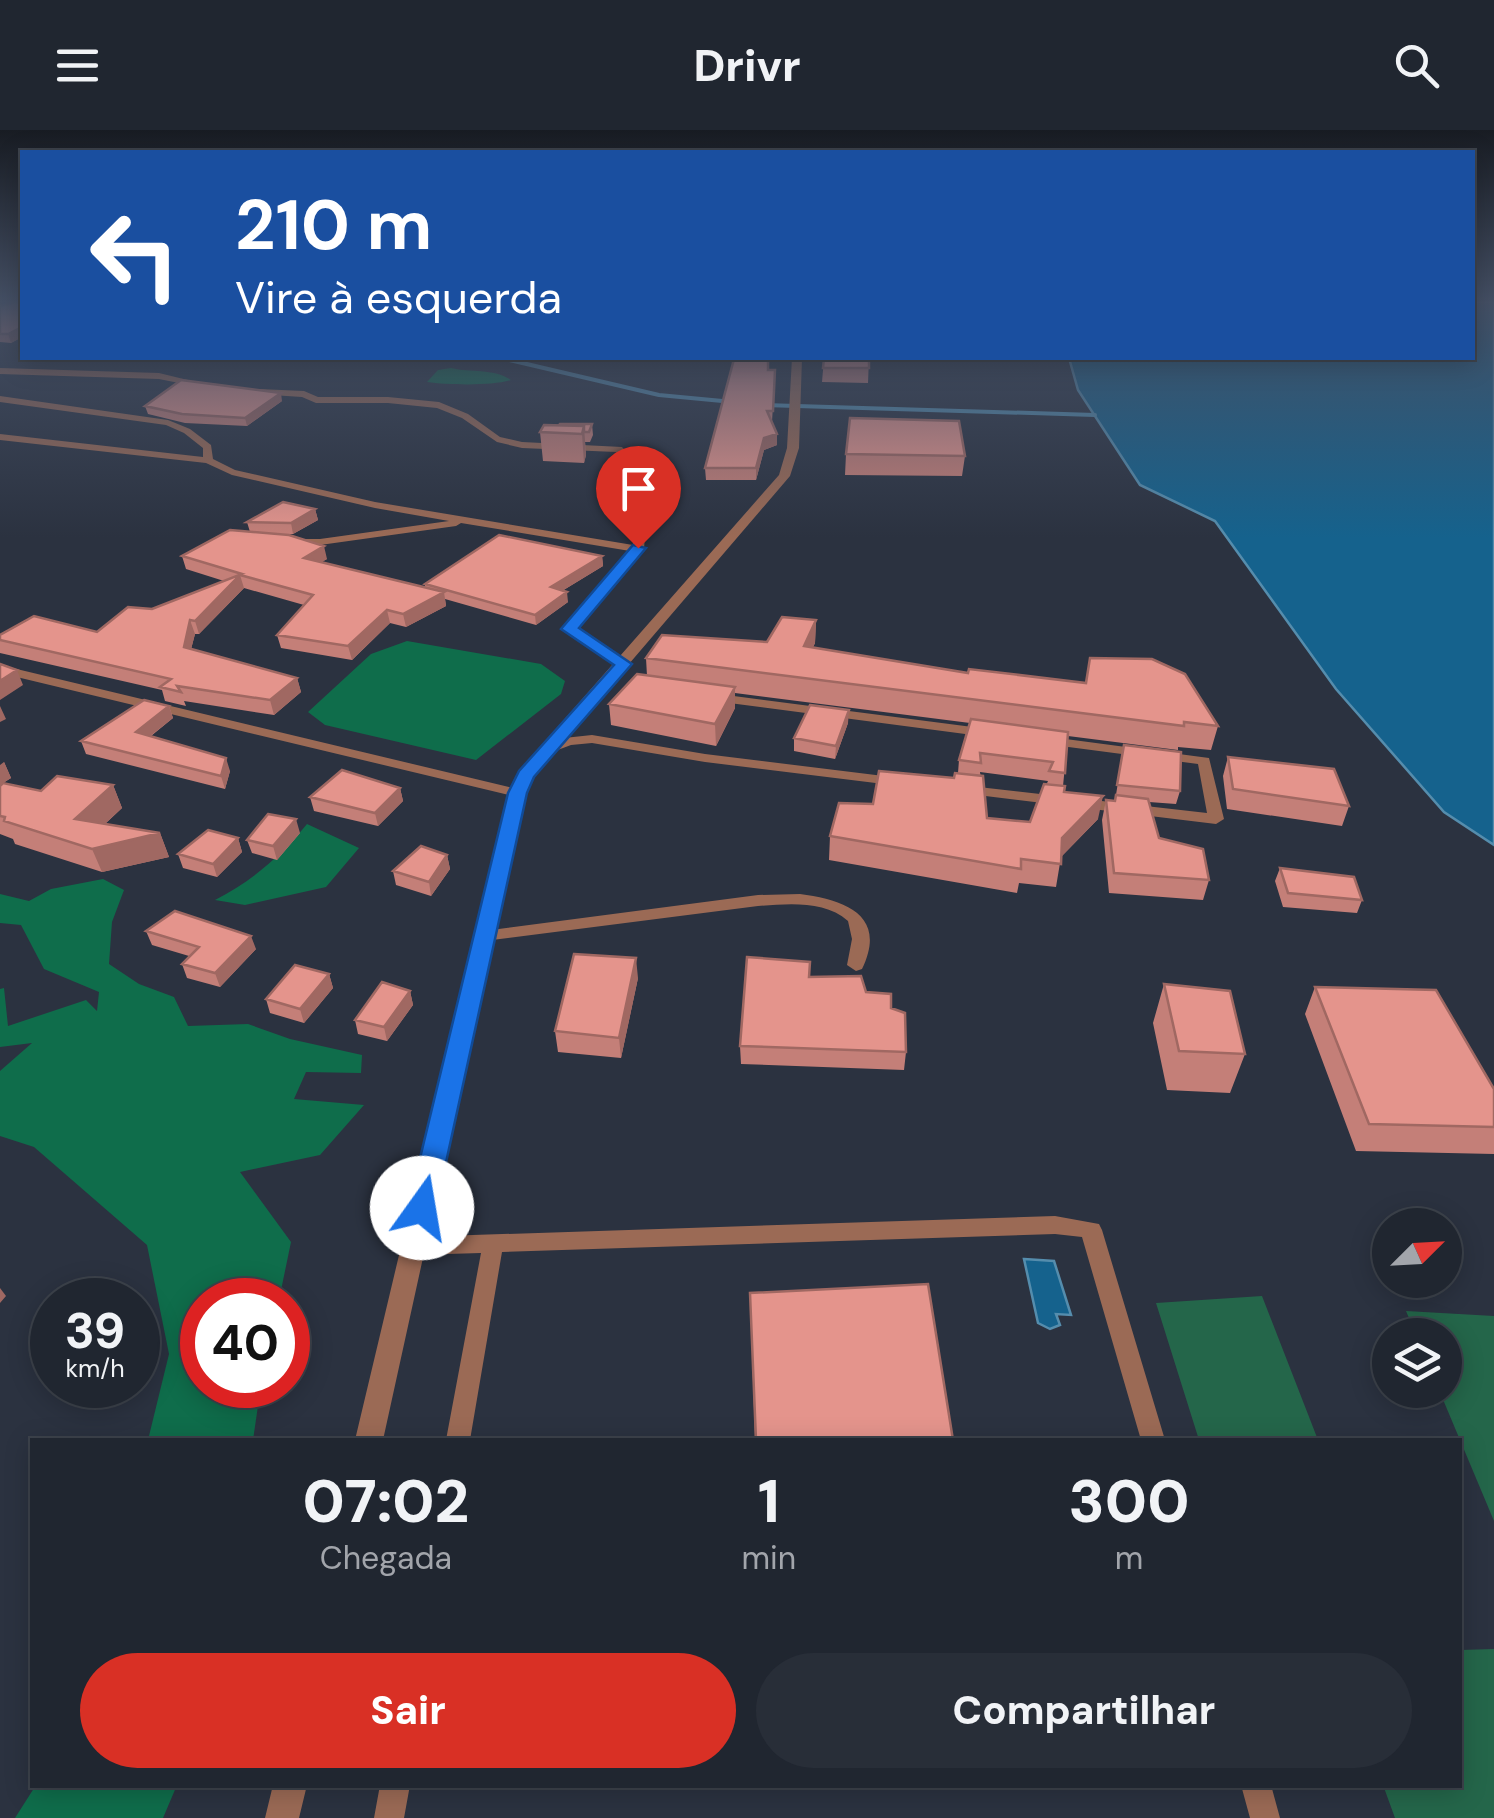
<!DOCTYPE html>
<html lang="pt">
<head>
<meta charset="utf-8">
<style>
  body { margin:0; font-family:"DM Sans",sans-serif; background:#282e38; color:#f1f3f6; height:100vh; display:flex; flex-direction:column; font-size:38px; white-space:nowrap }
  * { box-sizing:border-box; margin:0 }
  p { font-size:32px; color:#a2a5ab }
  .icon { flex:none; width:55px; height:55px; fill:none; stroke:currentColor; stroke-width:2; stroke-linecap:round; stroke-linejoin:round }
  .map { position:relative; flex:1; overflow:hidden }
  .details { position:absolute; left:30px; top:1308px; width:1432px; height:350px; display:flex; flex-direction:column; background:#202630; border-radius:0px; box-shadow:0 5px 25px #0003,0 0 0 2px #3d434c }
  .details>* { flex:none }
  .hud { position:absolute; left:20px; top:20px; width:1455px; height:210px; border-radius:0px; box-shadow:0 5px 25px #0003,0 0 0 2px #3d434c; background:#1a4fa0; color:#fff; overflow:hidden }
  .needle { width:65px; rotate:66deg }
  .fabs { position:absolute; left:1372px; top:1078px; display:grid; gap:20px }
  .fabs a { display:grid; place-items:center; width:90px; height:90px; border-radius:50%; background:#202630; box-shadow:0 5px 25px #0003,0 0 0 2px #3d434c; font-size:50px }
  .speed { position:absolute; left:30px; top:1148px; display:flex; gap:20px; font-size:50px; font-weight:700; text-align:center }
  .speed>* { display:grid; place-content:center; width:130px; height:130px; border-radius:50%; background:#202630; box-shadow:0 5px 25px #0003,0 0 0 2px #3d434c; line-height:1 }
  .speed small { font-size:25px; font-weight:400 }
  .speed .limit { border:15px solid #d22; background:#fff; color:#111 }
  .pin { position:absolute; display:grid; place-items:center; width:85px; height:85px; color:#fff; margin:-102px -42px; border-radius:50% 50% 50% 0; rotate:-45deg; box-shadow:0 0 10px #0007 }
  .pin .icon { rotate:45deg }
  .me { position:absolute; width:110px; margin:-55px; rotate:13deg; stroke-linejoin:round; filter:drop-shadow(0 0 8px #0008) }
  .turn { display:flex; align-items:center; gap:35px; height:210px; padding:0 50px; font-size:45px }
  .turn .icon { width:130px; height:130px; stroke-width:2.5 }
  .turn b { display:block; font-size:70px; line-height:85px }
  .eta { display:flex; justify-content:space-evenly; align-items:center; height:170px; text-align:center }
  .eta b { font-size:60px; font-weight:800; line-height:70px }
  .cta { display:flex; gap:20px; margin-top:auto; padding:20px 50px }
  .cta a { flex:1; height:115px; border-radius:60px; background:#d93025; color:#fff; font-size:40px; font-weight:800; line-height:115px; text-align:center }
  .cta a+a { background:#282e38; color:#f1f3f6 }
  header { display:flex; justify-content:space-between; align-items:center; height:130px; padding:0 50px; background:#202630; font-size:45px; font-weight:800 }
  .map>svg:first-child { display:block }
</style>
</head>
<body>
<header><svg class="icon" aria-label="menu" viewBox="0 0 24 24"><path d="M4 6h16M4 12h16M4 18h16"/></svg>Drivr<svg class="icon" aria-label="search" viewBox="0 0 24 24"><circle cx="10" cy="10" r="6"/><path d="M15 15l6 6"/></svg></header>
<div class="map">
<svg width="1494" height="1688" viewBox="0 0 1494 1688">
  <rect width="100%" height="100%" fill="#2b3240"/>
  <path fill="#24664a" d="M1262,1166l56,144h-119l-43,-137z
    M1406,1181l88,5v205l-55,-131h6v-55h-29z
    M1494,1519v169h-99l-12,-33h77v-135z"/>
  <path fill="#0f6d4b" d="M451,238c21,5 42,0 60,12 -19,6 -62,5 -84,2l11,-12z
    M407,511l134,23 24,17 -4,13 -85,66 -151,-35 -17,-13 63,-58z
    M307,694l52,24 -33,39 -81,18 -30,-5c38,-20 65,-43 92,-76z
    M103,749l21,11 -12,32 -3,42 30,20 35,13 14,29 60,-2 42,15 72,16 -1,18 -55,-1 -12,27 70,6 -44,50 -80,17 51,70 -12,58h-77v85h59l-8,55h-105l21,-86 -22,-109 -113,-98 -34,-11v-65l32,-28 -32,4v-58l4,-1 4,38 78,-26 11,11 2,-19 -55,-23 -23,-44 -21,-2v-29l29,7 22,-12z
    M36,1655h141l-14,33h-148z"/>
  <path fill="#15628d" stroke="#558dad" stroke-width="2.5" d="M1473,172h21v543l-50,-33 -108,-123 -121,-168 -75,-36 -62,-95 -9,-32h403z
    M1024,1129l30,2 17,54 -15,-1 4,11 -10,4 -12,-6z"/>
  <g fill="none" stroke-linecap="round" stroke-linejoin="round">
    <path stroke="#558dad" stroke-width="4" d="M501,228l158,37 74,7
      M764,275l331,10"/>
    <path fill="#9b6a55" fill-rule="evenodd" d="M772,228h25l4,2 -4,3z
      M0,238l159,5 49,12 -4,3 -45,-9 -159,-5z
      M259,259l45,2 14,6h70l51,5 29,12 32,23 22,5 100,5 11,13 11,23 3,25 -3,41 -67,79 51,34v6h-10l-54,-39 66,-78 -169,-28 -5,3 -136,19 -32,-1 -4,-1v-4h36l129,-18 -74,-13 -143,-33 -26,-12 -206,-23v-6l203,23v-9l-19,-15 -18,-8 -166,-23v-6l168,24 22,9 21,16 2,14 22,11 140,32 258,43c5,-34 6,-66 -17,-93l-94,-4 -25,-6 -35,-24 -25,-10 -49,-5h-72l-14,-6 -46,-3z
      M0,535l517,124 7,4 -7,4 -517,-124z
      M711,563l277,36 7,4 -7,4 -282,-37v-6z
      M592,605l113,19 195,24 7,4 -7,4 -195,-24 -113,-19 -21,2 -24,9 -7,-4 24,-12z
      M1043,606l166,22 15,61 -8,5 -255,-31 -7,-4 7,-4 246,28 -9,-49 -160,-21v-6z
      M800,764c45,6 88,21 62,75l-6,2 -9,-6 5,-26 -4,-18c-24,-21 -60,-17 -90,-15l-274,35 -8,-5 8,-5 274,-36z
      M1055,1086l44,8 3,6 63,210h-24l-59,-203 -27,-3 -553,18 -32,188h-24l35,-187 -68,2 -8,-3 -3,-6 3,-6 8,-3z
      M380,1655h30l-6,33h-30z
      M1241,1655h30l9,33h-30z"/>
    <path fill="#9b6a55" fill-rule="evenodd" d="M792,228h10l-3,90 -9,28 -257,300 -8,17 -142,647h-28l154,-647 10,-22 260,-296 8,-27z
      M273,1655h34l-8,33h-34z"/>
  </g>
  <path fill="#c47f78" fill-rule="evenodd" d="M22,172v35l-11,6 -11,-1v-36z
    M554,228h42l-8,4z
    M824,228h45l-1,25 -46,-1z
    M768,240h7l-3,52 5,12v11l-13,5 -8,30h-50l-1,-12z
    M282,271l-35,25 -62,-3 -37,-9 -3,-8z
    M592,294l1,11 -3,7h-5l1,13 -2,8 -41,-2 -3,-29z
    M846,324l119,2 -3,20 -117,-1z
    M315,379l3,11 -25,14h-15l49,25 -6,3 104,26v-4l177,-28 1,10 -41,25 6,11 -32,23 -91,-26 1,7 -40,21 -16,-4 -38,37 -71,-12 -4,-13 27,-30 -60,-17 -45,46h-4l-4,15 106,29 4,14 -27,23 -90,-14 2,5 -21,-5 -3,-11 -162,-37v-18l97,-3 55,-23 72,-28 -38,-12 -4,-13 68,-24 -3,-10z
    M816,490l-1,23 -2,4 405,79 -7,24 -33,-3v3l-110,-14 -5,50 1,6 34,27 -37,38 -5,30 -37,-4 -2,10 -188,-33 1,-24 43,-32 81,-26 4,-5 1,-13 11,-37 -235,-30v15l-19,38 -105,-21 -2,-21 38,-28 -1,-18 121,-16zM980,642l68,9 -18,41 -43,-4z
    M169,576l4,12 -22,18 79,35 -5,18 -139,-35 -5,-13z
    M848,593l-13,36 -41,-8v-13z
    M1124,615l56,46 -4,13 -27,-2 10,36 50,42 -6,20 -94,-7 -7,-73 4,-20 9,1z
    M1228,627l121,49 -7,20 -115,-17 -4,-33z
    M4,632l7,16 -8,5 38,8 72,-6 9,23 -17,16 55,9 9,24 -67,15 -87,-28 -2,-5 -13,-5v-48z
    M400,658l3,13 -25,25 -64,-15 -4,-14z
    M300,703l-23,27 -25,-7 -5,-13z
    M238,708l4,14 -25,25 -34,-9 -5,-14z
    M447,725l3,14 -19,27 -35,-11 -3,-14z
    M1280,738l82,32 -5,13 -74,-6 -8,-26z
    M146,801l110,18 -36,38 -33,-9 -5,-14 7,-8 -37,-11z
    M329,844l4,14 -29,35 -34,-10 -4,-14z
    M809,847l57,15 25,16 15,44 -2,18 -163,-6 -1,-18z
    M638,848l-17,80 -63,-6 -3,-21z
    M1164,854l81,70 -15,39 -63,-3 -14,-67z
    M1315,857l179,102v65l-138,-3 -51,-137z
    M410,861l3,14 -26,36 -29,-7 -3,-14z
    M750,1163l203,147h-198z"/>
  <path fill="#a06862" d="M22,197v10l-11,6 -3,-9z
    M281,263l1,8 -35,25 -2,-8z
    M584,296l2,29 -2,8 -2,-29z
    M777,304v11l-13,5 -8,30v-12l8,-30z
    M315,379l3,11 -25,14 -2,-11z
    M324,416l3,13 -20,12 -3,-13z
    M602,426l1,10 -51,31 -1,-10z
    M240,445l4,13 -45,46 -4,-13z
    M444,462l2,14 -40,21 -3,-13z
    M567,462l1,10 -32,23 -1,-10z
    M387,480l3,13 -38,37 -4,-14z
    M190,490l5,14 -7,27 -4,-14z
    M816,490l-1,23 -12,26 1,-23z
    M17,540l6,15 -23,15v-19z
    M297,548l4,14 -27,23 -4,-15z
    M735,557v21l-19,38 -1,-22z
    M0,576l6,13 -6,3z
    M169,576l4,12 -33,26 -4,-12z
    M849,580l-1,13 -13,36 1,-13z
    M226,628l4,13 -5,18 -4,-13z
    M4,632l7,16 -11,7v-20z
    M113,655l9,23 -37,34 -10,-23z
    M400,658l3,13 -25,25 -3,-13z
    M1103,666l-5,23 -41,42 5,-23z
    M296,689l4,14 -23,27 -4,-14z
    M160,703l9,24 -67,15 -10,-23z
    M238,708l4,14 -25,25 -4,-13z
    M447,725l3,14 -19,27 -2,-14z
    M251,806l5,13 -36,38 -5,-14z
    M636,828l2,20 -17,80 -2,-20z
    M329,844l4,14 -29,35 -4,-14z
    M410,861l3,14 -26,36 -3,-14z
    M0,1158l6,8 -6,7z"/>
  <path fill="#e4948c" stroke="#a06862" stroke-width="2.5" d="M14,172h8v25l-14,7h-8v-28z
    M743,228h25v12h7l-2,41h-6l10,23 -13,4 -8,30h-51l29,-109 9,1z
    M824,228h45v10h-46z
    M181,250l100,13 -36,25 -63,-4 -37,-8z
    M850,288l109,3 6,35 -119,-2z
    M560,294h32l-3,8h-5v-6l-25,-1z
    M544,295l40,1 -2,8 -42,-2z
    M283,372l32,7 -24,14 -44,-1z
    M230,400l59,5 35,11 -20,12 140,34 -41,22 -16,-4 -39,36 -71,-11 36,-40 -73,-20 -45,46 -5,-1 -6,27 113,31 -27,22 -93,-14 4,6 -21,-5 11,-8 -171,-39v-5l34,-19 63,16 31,-25 24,2 90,-35 -60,-18z
    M499,405l103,21 -51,31 16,5 -32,23 -110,-31z
    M782,487l34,3 -12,26 164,27 1,-4 117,14 4,-25 62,1 33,15 33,52 -34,-4v4l-538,-68 16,-23 105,7z
    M0,534l17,6 -17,11z
    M637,544l98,13 -20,37 -106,-20z
    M144,570l25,6 -33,26 90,26 -5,18 -140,-35z
    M810,575l39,5 -13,36 -42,-8z
    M971,589l97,13 -3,41 -16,-2 4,-9 -73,-9 1,10 -22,-3z
    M1124,615l57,7 -1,39 -63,-6z
    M1228,627l106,12 15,37 -116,-17z
    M342,640l58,18 -25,25 -65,-16z
    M879,641l75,7 1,-5 28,3 4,42 43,4 14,-38 21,2 -1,6 39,4 -41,42 -1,26 -40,-5v10l-191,-33 9,-33 34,1z
    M57,646l56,9 -38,34 85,14 -68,16 -88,-28 1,-4 -5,-1v-30l3,-3 38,8z
    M1116,665l32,4 11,39 44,11 6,31 -95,-7 -8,-73 9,1z
    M268,684l28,5 -23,27 -26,-6z
    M208,700l30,8 -25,26 -35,-10z
    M421,716l26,9 -18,27 -36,-11z
    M1280,738l74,9 8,23 -74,-7z
    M175,781l76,25 -36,37 -33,-9 17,-17 -53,-16z
    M574,824l62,4 -17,80 -64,-7z
    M747,827l63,5 -1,15 52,-1 5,16 25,2v14l14,5 1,39 -166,-6z
    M295,835l34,9 -29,35 -34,-10z
    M382,852l28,9 -26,36 -29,-7z
    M1164,854l66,7 15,63 -66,-3z
    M1315,857l121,3 58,99v38l-125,-3z
    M928,1154l25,156h-197l-6,-147z"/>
  <linearGradient id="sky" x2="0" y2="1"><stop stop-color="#181c23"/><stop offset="0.42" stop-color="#444f64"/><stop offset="1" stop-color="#444f64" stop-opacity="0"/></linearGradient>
  <rect width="1494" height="408" fill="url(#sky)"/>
  <path fill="#1a73e8" stroke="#114b97" stroke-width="2.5" d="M633,415l13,3 -67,80 53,36 -98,113 -7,16 -91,415 -4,7 -10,4 -10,-4 -4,-7 100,-415 11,-22 95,-106 -53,-36z"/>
</svg>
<div class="fabs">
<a><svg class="needle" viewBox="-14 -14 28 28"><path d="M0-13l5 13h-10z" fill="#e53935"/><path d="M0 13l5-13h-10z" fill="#a2a5ab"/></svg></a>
<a><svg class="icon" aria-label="layers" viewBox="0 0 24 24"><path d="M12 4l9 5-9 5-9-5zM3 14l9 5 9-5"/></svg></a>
</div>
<div class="speed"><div>39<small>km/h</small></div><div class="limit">40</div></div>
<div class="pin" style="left:638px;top:418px;background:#d93025"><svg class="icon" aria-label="arrive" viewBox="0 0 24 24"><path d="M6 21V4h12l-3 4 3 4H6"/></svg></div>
<svg class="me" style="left:422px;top:1078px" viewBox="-20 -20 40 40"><circle r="19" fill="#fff"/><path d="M0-13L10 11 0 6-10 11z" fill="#1a73e8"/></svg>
<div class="hud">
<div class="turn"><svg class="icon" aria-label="left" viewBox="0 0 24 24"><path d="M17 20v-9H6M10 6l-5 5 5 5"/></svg><div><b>210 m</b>Vire à esquerda</div></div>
</div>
<section class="details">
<div class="eta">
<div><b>07:02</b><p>Chegada</p></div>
<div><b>1</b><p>min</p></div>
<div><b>300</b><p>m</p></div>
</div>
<div class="cta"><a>Sair</a><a>Compartilhar</a></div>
</section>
</div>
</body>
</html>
